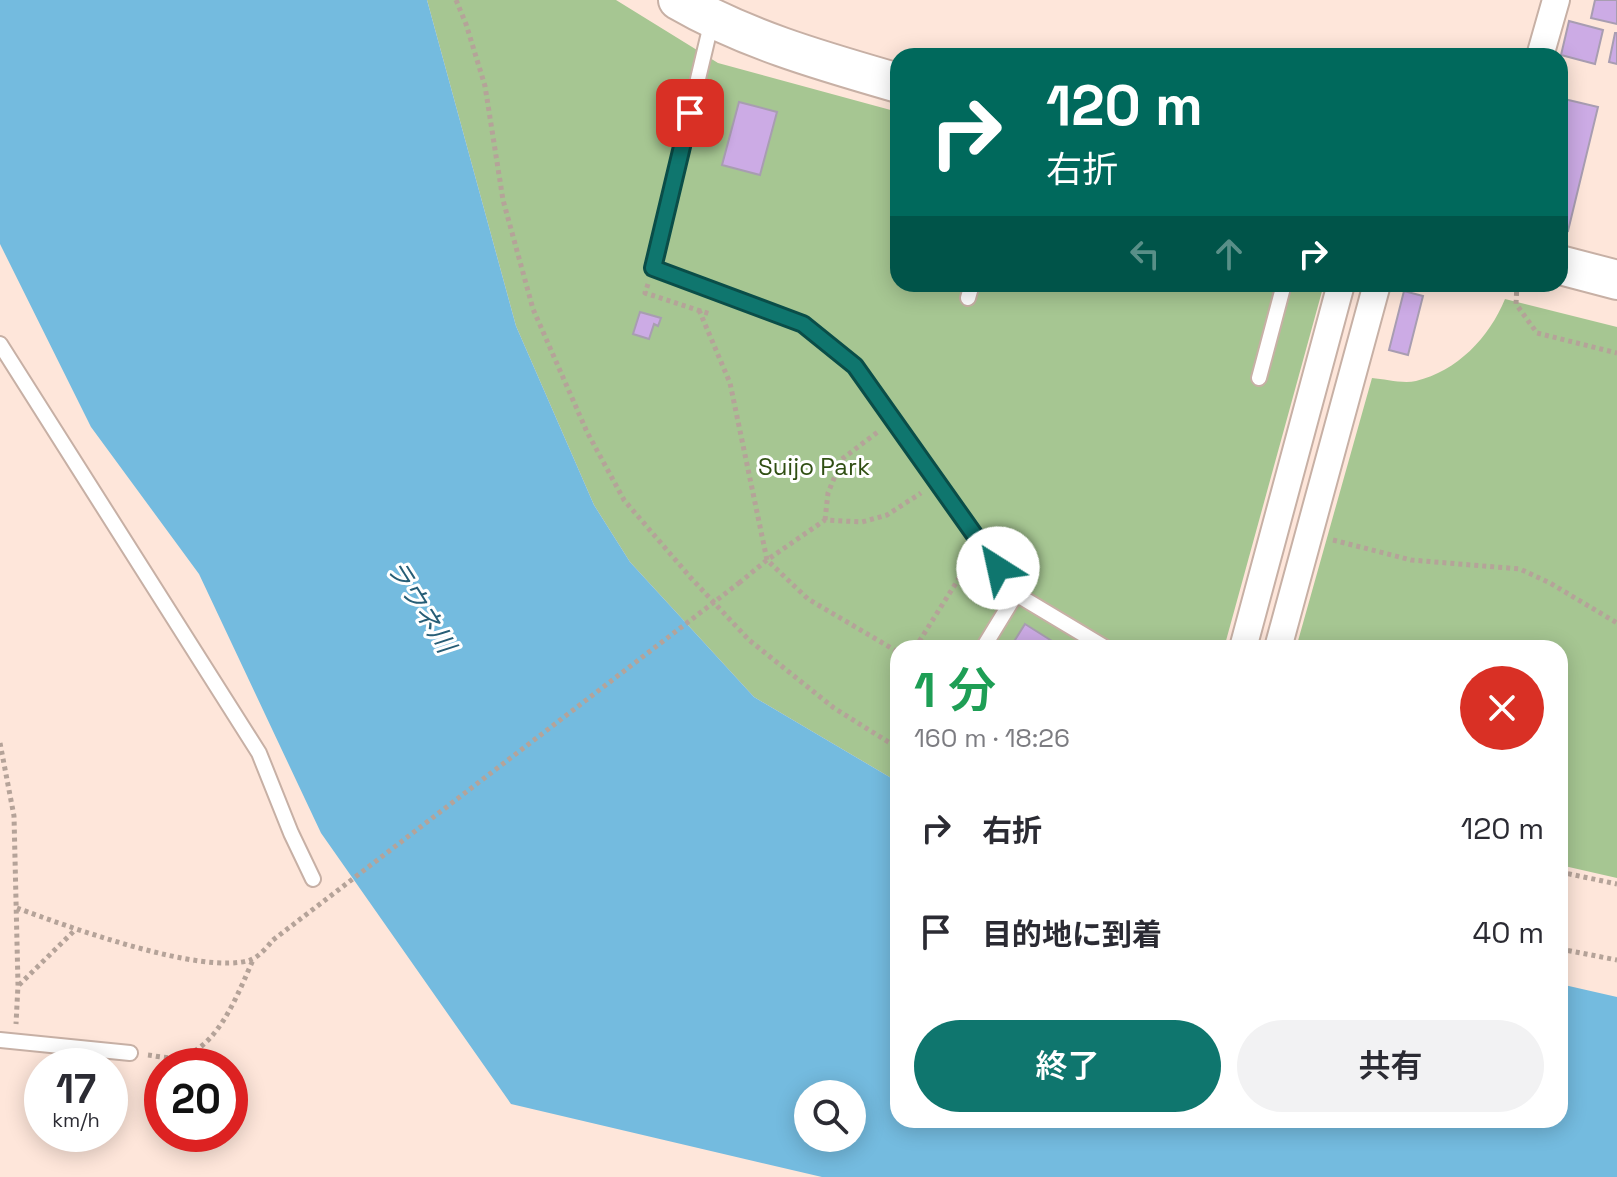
<!DOCTYPE html>
<html lang="ja">
<head>
<meta charset="utf-8">
<style>
  body { margin:0; font-family:"Space Grotesk","Noto Sans JP",sans-serif; background:#f2f2f3; color:#2b2b33; height:100vh; display:flex; flex-direction:column; font-size:30px; white-space:nowrap }
  * { box-sizing:border-box; margin:0 }
  p { font-size:26px; color:#7c7c81 }
  .icon { flex:none; width:44px; height:44px; fill:none; stroke:currentColor; stroke-width:2; stroke-linecap:round; stroke-linejoin:round }
  .map { position:relative; flex:1; overflow:hidden }
  .details { position:absolute; left:890px; top:640px; width:678px; height:488px; display:flex; flex-direction:column; background:#fff; border-radius:24px; box-shadow:0 4px 20px #0003 }
  .details>* { flex:none }
  .hud { position:absolute; left:890px; top:48px; width:678px; height:244px; border-radius:24px; box-shadow:0 4px 20px #0003; background:#00695c; color:#fff; overflow:hidden }
  .fabs { position:absolute; left:794px; top:1080px; display:grid; gap:16px }
  .fabs a { display:grid; place-items:center; width:72px; height:72px; border-radius:50%; background:#fff; box-shadow:0 4px 20px #0003; font-size:40px }
  .speed { position:absolute; left:24px; top:1048px; display:flex; gap:16px; font-size:40px; font-weight:700; text-align:center }
  .speed>* { display:grid; place-content:center; width:104px; height:104px; border-radius:50%; background:#fff; box-shadow:0 4px 20px #0003; line-height:1 }
  .speed small { font-size:20px; font-weight:400 }
  .speed .limit { border:12px solid #d22; background:#fff; color:#111 }
  .pin { position:absolute; display:grid; place-items:center; width:68px; height:68px; color:#fff; margin:-34px; border-radius:16px; box-shadow:0 4px 12px #0006 }
  .me { position:absolute; width:88px; margin:-44px; rotate:325deg; stroke-linejoin:round; filter:drop-shadow(0 0 6px #0008) }
  .turn { display:flex; align-items:center; gap:28px; height:168px; padding:0 24px; font-size:36px }
  .turn .icon { width:104px; height:104px; stroke-width:2.5 }
  .turn b { display:block; font-size:56px; line-height:68px }
  .lanes { display:flex; align-items:center; height:76px; padding:0 24px; background:#0003; justify-content:center; gap:40px; direction:ltr }
  .lanes .off { opacity:.35 }
  .round { display:grid; place-items:center; flex:none; width:84px; height:84px; border-radius:42px; background:#f2f2f3 }
  .head { display:flex; align-items:center; justify-content:space-between; height:136px; padding:0 24px }
  h1 { font-size:48px; font-weight:600; line-height:60px; color:#1e9e55 }
  .cta { display:flex; gap:16px; margin-top:auto; padding:16px 24px }
  .cta a { flex:1; height:92px; border-radius:48px; background:#0f766e; color:#fff; font-size:32px; font-weight:600; line-height:92px; text-align:center }
  .cta a+a { background:#f2f2f3; color:#2b2b33 }
  ul { padding:0; list-style:none }
  li { display:flex; align-items:center; gap:24px; height:104px; padding:0 24px }
  li div { flex:1 }
  li b { display:block; font-size:30px }
  li em { font-style:normal }
  .map>svg:first-child { display:block }
</style>
</head>
<body>
<div class="map">
<svg width="1617" height="1177" viewBox="0 0 1617 1177">
  <rect width="100%" height="100%" fill="#fee6da"/>
  <path fill="#a6c692" d="M427,0h189l102,63 180,49v172h426l-100,364h-326v134l-144,-85 -124,-135 -36,-57 -78,-179z
    M1505,299l112,28v551l-57,-13v-217h-264l76,-270c13,1 31,6 44,3 41,-10 73,-43 89,-82z"/>
  <path fill="#74bbdf" fill-rule="evenodd" d="M0,0h427l89,326 78,179 36,57 124,135 144,85v338h662v-136l57,13v180h-795l-311,-73 -190,-271 -122,-259 -108,-147 -91,-183zM808,1094h44v44h-44z"/>
  <path fill="#ccabe5" stroke="#a89db1" stroke-width="2" d="M1595,0h22v24l-26,-6z
    M1569,21l34,9 -8,34 -34,-9z
    M1615,33h2v31l-8,-2z
    M1560,98l38,9 -30,124 -8,-2v-66l6,-25 -6,-2z
    M739,102l38,10 -17,63 -38,-10z
    M1404,291l19,5 -15,59 -19,-5z
    M640,312l21,6 -3,8 -4,-2 -5,15 -16,-5z
    M1025,624l38,24h-53z"/>
  <g fill="none" stroke-linecap="round" stroke-linejoin="round">
    <defs>
      <path id="lane" d="M712,20l-59,248 150,56 52,42 161,228 -33,54
        M968,298l4,-14
        M0,344l259,409 32,80 22,46
        M1259,378l25,-94
        M1016,594l90,54
        M0,1040l130,13"/>
      <path id="street" d="M1540,56l16,-56
        M1243,648l98,-364
        M1278,648l99,-364"/>
      <path id="secondary" d="M678,0c69,40 144,61 220,83
        M1560,265l57,15"/>
    </defs>
    <use href="#lane" stroke="#c7b0a5" stroke-width="18"/>
    <use href="#street" stroke="#c7b0a5" stroke-width="30"/>
    <use href="#secondary" stroke="#c7b0a5" stroke-width="42"/>
    <path stroke="#b5a399" stroke-width="5" stroke-dasharray="4 4" stroke-linecap="butt" d="M456,0l10,24 19,62 18,114 30,109 54,123 37,68 67,78 58,62 85,68 64,40
      M648,284l-3,9 65,21
      M1517,284l-1,20 21,29 80,20
      M699,310l31,73 37,177 41,39 90,53
      M825,520l3,-27 14,-34 37,-28
      M1333,540l78,20 109,9 30,14 67,40
      M739,583l28,-23 58,-40 37,2 25,-7 34,-22
      M915,648l53,-84 -2,-4
      M0,743l14,73 4,169 -2,39
      M1560,872l57,12
      M17,908c49,18 186,68 233,52 9,-3 17,-13 23,-20
      M1560,949l57,11
      M19,985l56,-55
      M148,1055c8,1 17,3 25,3 43,-3 65,-65 80,-98"/>
    <use href="#lane" stroke="#fff" stroke-width="14"/>
    <use href="#street" stroke="#fff" stroke-width="26"/>
    <use href="#secondary" stroke="#fff" stroke-width="38"/>
    <path stroke="#b5a399" stroke-width="5" stroke-dasharray="4 4" stroke-linecap="butt" d="M273,940l466,-357"/>
  </g>
  <g fill="none" stroke-linecap="round" stroke-linejoin="round">
    <defs>
      <path id="route" d="M690,113l-37,155 150,56 52,42 143,202"/>
    </defs>
    <use href="#route" stroke="#0a4d48" stroke-width="20"/>
    <use href="#route" stroke="#0f766e" stroke-width="14"/>
  </g>
  <g text-anchor="middle" dominant-baseline="central" stroke-width="6" stroke-linejoin="round" paint-order="stroke">
    <g font-size="24" fill="#304f13" stroke="#fff">
      <text x="814" y="466">Suijo Park</text>
    </g>
    <g font-size="26" font-style="italic" fill="#265d76" stroke="#fff">
      <text transform="translate(421 606) rotate(58)">ラウネ川</text>
    </g>
  </g>
</svg>
<div class="fabs">
<a><svg class="icon" aria-label="search" viewBox="0 0 24 24"><circle cx="10" cy="10" r="6"/><path d="M15 15l6 6"/></svg></a>
</div>
<div class="speed"><div>17<small>km/h</small></div><div class="limit">20</div></div>
<div class="pin" style="left:690px;top:113px;background:#d93025"><svg class="icon" aria-label="arrive" viewBox="0 0 24 24"><path d="M6 21V4h12l-3 4 3 4H6"/></svg></div>
<svg class="me" style="left:998px;top:568px" viewBox="-20 -20 40 40"><circle r="19" fill="#fff"/><path d="M0-13L10 11 0 6-10 11z" fill="#0f766e"/></svg>
<div class="hud">
<div class="turn"><svg class="icon" aria-label="right" viewBox="0 0 24 24"><path d="M7 20v-9h11M14 6l5 5-5 5"/></svg><div><b>120 m</b>右折</div></div>
<div class="lanes"><svg class="icon off" aria-label="left" viewBox="0 0 24 24"><path d="M17 20v-9H6M10 6l-5 5 5 5"/></svg><svg class="icon off" aria-label="ahead" viewBox="0 0 24 24"><path d="M12 20V5M6 11l6-6 6 6"/></svg><svg class="icon" aria-label="right" viewBox="0 0 24 24"><path d="M7 20v-9h11M14 6l5 5-5 5"/></svg></div>
</div>
<section class="details">
<div class="head"><div><h1>1 分</h1><p>160 m · 18:26</p></div><a class="round" style="background:#d93025;color:#fff"><svg class="icon" aria-label="close" viewBox="0 0 24 24"><path d="M6 6l12 12M18 6L6 18"/></svg></a></div>
<ul>
<li><svg class="icon" aria-label="right" viewBox="0 0 24 24"><path d="M7 20v-9h11M14 6l5 5-5 5"/></svg><div><b>右折</b></div><em>120 m</em></li>
<li><svg class="icon" aria-label="arrive" viewBox="0 0 24 24"><path d="M6 21V4h12l-3 4 3 4H6"/></svg><div><b>目的地に到着</b></div><em>40 m</em></li>
</ul>
<div class="cta"><a>終了</a><a>共有</a></div>
</section>
</div>
</body>
</html>
